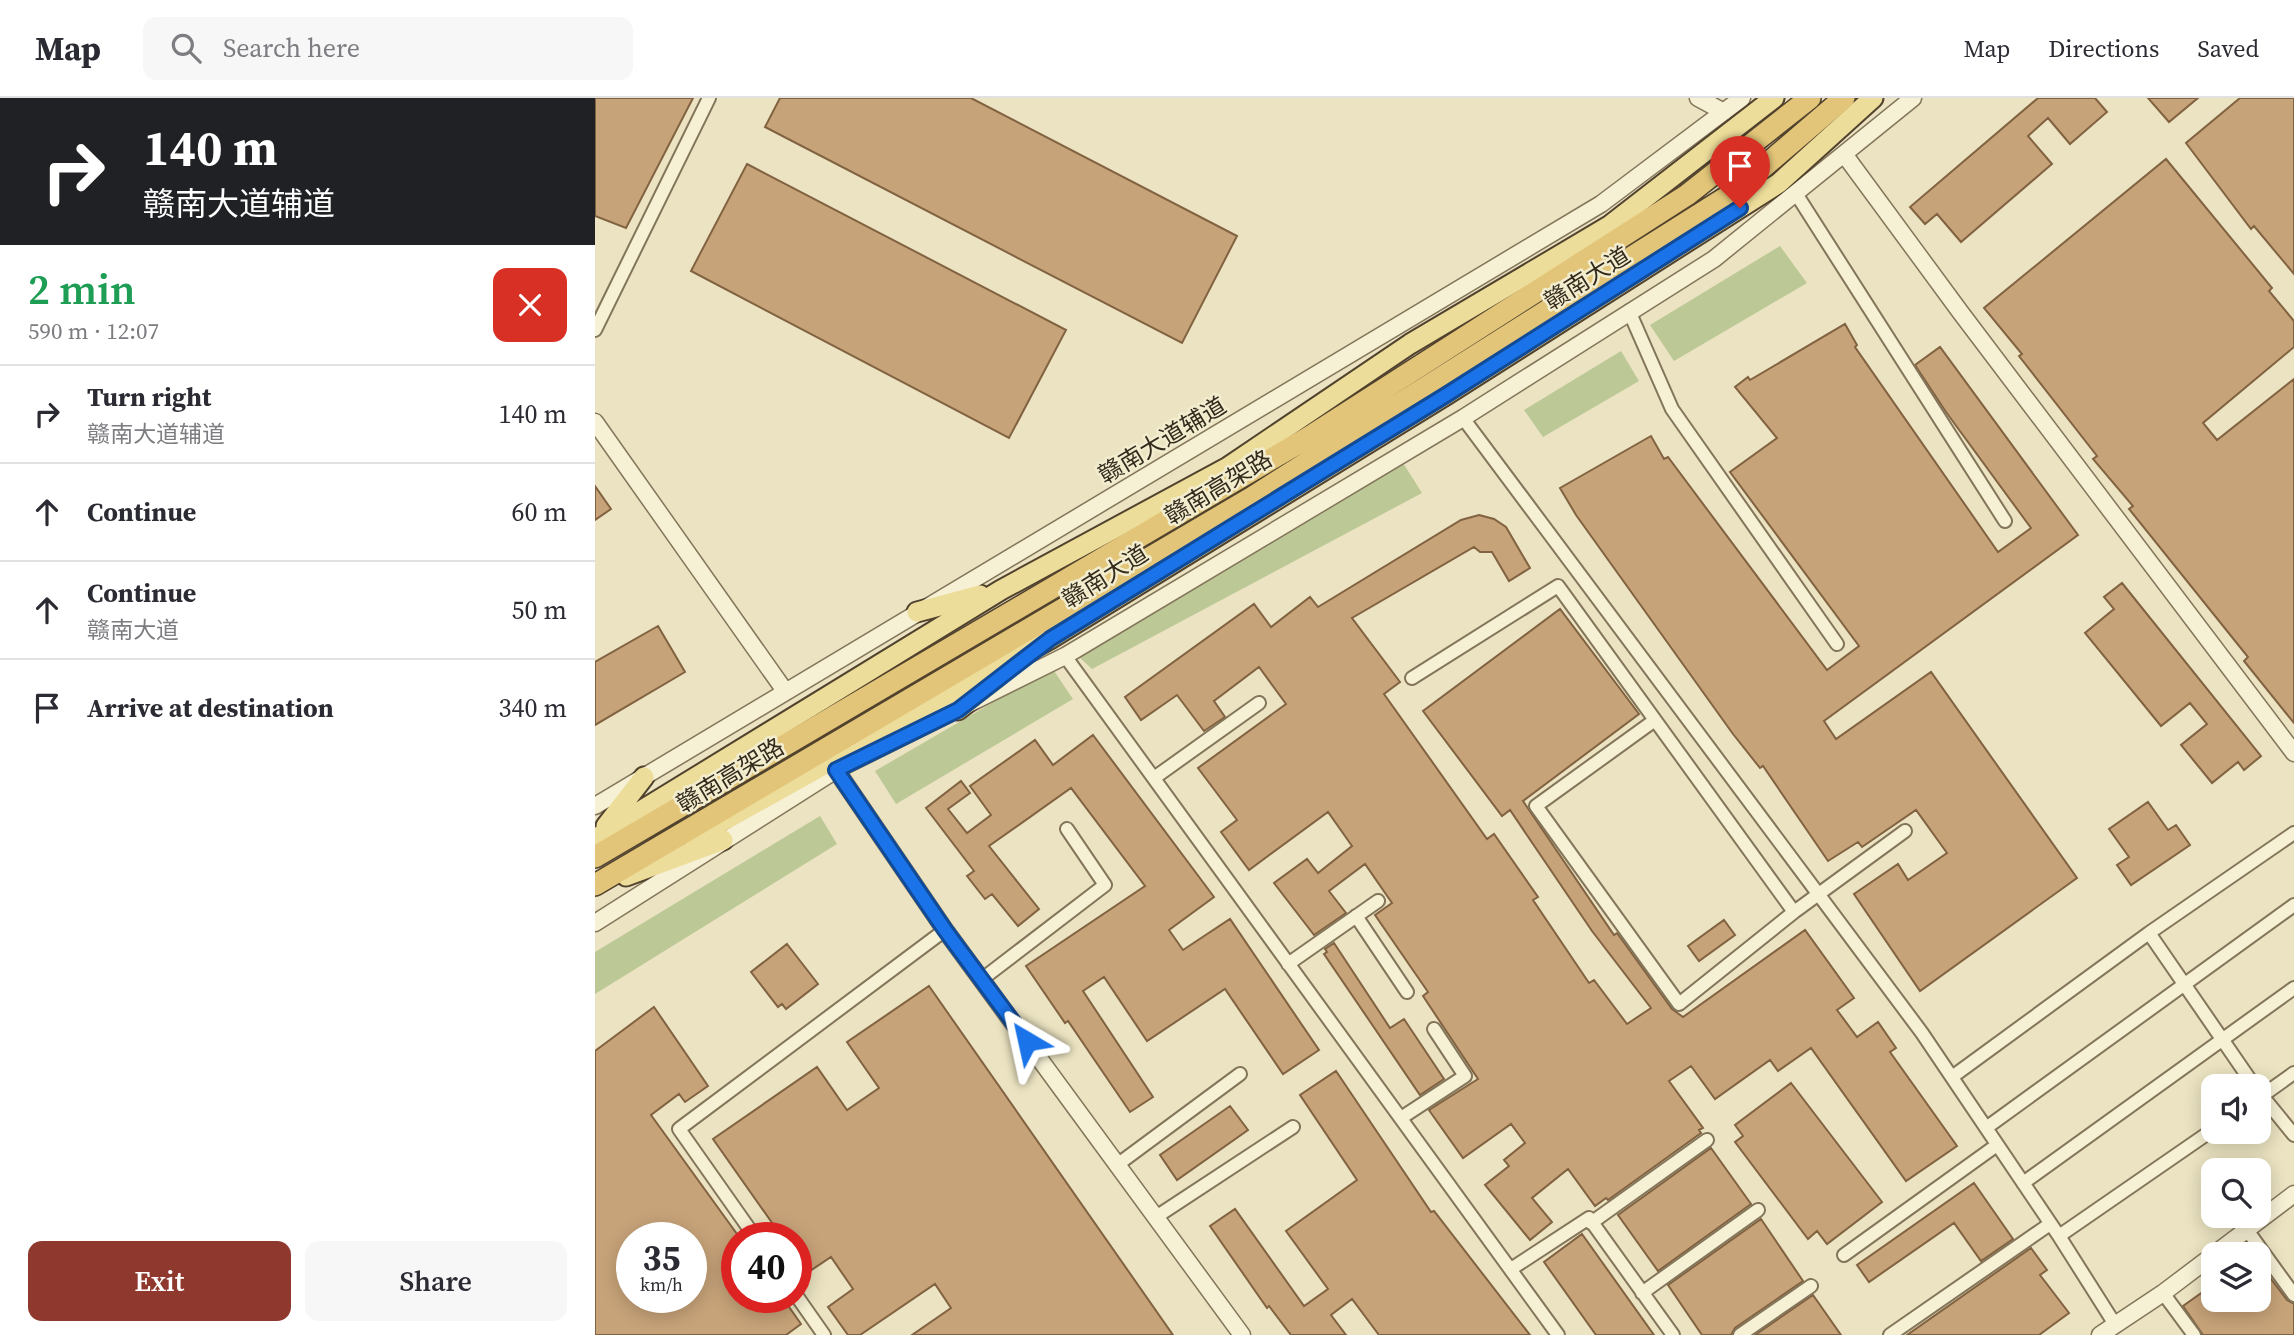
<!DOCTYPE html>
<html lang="en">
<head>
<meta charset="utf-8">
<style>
  body { margin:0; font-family:"Source Serif 4","Noto Sans SC",serif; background:#f7f7f7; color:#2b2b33; height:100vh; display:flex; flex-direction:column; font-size:26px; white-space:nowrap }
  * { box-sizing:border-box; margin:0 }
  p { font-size:23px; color:#7c7c81 }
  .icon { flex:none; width:38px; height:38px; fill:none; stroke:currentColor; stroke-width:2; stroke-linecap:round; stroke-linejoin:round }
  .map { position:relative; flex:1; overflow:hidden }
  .side { display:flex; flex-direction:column; background:#fff; width:595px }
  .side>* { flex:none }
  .guide { background:#202124; color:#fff; overflow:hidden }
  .controls { position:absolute; left:1606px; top:976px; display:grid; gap:14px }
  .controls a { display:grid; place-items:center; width:70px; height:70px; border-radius:14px; background:#fff; box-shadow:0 4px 18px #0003; font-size:35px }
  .speed { position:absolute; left:21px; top:1124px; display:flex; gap:14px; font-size:35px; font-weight:700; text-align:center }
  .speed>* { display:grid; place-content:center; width:91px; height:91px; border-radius:50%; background:#fff; box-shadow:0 4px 18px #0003; line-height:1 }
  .speed small { font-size:18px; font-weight:400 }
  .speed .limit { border:10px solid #d22; background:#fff; color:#111 }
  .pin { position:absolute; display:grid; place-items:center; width:60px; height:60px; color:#fff; margin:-72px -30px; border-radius:50% 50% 50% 0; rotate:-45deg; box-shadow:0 0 7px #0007 }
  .pin .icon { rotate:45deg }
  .me { position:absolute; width:77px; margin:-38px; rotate:324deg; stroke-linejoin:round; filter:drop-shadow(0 0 5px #0008) }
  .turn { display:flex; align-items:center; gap:24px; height:147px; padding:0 28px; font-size:32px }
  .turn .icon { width:91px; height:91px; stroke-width:2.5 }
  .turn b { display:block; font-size:49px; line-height:60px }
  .round { display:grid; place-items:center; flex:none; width:74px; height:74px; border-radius:14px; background:#f7f7f7 }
  .summary { display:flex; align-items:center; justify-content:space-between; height:119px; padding:0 28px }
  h1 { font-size:42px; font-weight:600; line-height:52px; color:#1e9e55 }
  .action { display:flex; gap:14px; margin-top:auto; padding:14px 28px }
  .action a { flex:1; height:80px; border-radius:14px; background:#8f382d; color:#fff; font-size:28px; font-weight:600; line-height:80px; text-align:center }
  .action a+a { background:#f7f7f7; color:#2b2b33 }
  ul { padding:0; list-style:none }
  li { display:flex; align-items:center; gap:21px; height:98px; padding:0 28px; border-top:2px solid #e1e1e2 }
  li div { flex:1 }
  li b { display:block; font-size:26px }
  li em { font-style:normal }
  header { display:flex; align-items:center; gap:42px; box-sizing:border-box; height:98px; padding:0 35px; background:#fff; border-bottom:2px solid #e1e1e2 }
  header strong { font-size:33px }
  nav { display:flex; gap:38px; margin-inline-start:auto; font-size:24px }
  .search { width:490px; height:63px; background:#f7f7f7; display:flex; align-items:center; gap:18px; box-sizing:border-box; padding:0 24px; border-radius:14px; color:#7c7c81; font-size:26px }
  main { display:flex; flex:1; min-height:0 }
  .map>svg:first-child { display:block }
</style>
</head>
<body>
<header>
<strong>Map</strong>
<div class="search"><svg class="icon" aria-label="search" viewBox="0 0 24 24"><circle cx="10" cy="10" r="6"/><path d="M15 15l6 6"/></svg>Search here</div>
<nav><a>Map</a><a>Directions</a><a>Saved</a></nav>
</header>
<main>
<section class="side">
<div class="guide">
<div class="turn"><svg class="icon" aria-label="right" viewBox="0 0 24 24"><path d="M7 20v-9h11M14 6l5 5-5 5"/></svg><div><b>140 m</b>赣南大道辅道</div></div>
</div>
<div class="summary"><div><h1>2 min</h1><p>590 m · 12:07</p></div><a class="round" style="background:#d93025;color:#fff"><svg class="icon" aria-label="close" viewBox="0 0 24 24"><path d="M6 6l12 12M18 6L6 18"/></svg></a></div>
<ul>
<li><svg class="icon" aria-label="right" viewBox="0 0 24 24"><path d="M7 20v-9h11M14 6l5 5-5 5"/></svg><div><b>Turn right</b><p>赣南大道辅道</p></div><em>140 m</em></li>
<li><svg class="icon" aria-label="ahead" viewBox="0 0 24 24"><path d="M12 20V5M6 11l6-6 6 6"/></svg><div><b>Continue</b></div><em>60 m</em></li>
<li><svg class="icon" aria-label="ahead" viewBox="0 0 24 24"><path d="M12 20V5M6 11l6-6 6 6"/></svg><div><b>Continue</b><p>赣南大道</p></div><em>50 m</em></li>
<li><svg class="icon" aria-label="arrive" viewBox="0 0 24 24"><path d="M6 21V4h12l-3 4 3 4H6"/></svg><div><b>Arrive at destination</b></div><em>340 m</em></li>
</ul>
<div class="action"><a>Exit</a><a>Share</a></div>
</section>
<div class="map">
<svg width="1699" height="1237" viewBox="0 0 1699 1237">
  <rect width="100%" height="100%" fill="#ebe3c1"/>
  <path fill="#bcc896" d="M1185,148l27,37 -133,78 -24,-36z
    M1026,253l18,30 -96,56 -19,-27z
    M808,365l19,30 -330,176 -14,-13z
    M457,570l21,31 -177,105 -21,-33z
    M225,718l17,28 -242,150v-42z"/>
  <path fill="#c7a379" stroke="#816241" stroke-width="2" fill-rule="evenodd" d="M0,0h98l-67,130 -31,-12z
    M185,0h191l266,138 -55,107 -417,-216z
    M1443,0h57l12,14 -37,32 -22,-26 -20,18 24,28 -91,78 -24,-28 -12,10 -15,-17z
    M1553,0h50l-29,24z
    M1645,0h54v176l-40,-48 -3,3 -65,-86z
    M1571,61l106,129 -3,3 25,30v26l-91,76 14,17 77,-61v344l-50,-62 4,-4 -119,-148 4,-3 -40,-47 4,-3 -78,-100 3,-2 -38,-46z
    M152,66l319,166 -57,108 -318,-167z
    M1250,226l12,21 -2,2 143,205 33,-24 -85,-116 -31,-47 25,-18 138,188 -254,186 12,18 95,-67 146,206 -157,113 -66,-97 44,-30 10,16 39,-27 -31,-43 -54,37 -4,-5 -30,19 -65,-95 -3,2 -27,-34 -157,-219 -16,-27 91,-52 13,23 4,-2 159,213 32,-24 -129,-174 47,-34 -42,-51 13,-10 2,3z
    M0,388l16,23 -16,11z
    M884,417l15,4 12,8 24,41 -21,13 -17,-29h-12l-6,-5 -122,71 48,64 -16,12 103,145 7,-5 44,63 -5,3 56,83 5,-3 33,44 24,-16 -59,-77 -82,-121 -8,6 -79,-105 137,-102 79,105 -116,87 91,134 3,-2 55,76 11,8 122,-87 49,68 -17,12 20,27 21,-15 18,26 -6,4 67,94 -51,35 -95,-133 -33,23 -8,-11 -55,39 -24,-33 -22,15 34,47 -4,2 2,3 -93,67 -2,-2 -11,8 -27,-37 -36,29 20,24 -22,18 -45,-55 24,-19 -5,-6 21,-17 -14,-19 -48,34 -32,-45 -2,-3 49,-31 -55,-83 5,-4 -53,-77 17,-12 -27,-39 -36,27 17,22 -32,22 -40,-52 33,-24 11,14 34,-27 -24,-34 -79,58 -28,-38 16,-12 -39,-52 88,-64 -27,-37 -45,34 11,16 -21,14 -27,-36 -36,25 -16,-23 129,-93 17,23 39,-30 8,10 143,-87z
    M1527,485l139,173 -17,14 -6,-8 -26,21 -31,-38 26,-21 -17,-21 -29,23 -76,-93 29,-24 -10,-12z
    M63,528l27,46 -90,53v-63z
    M498,637l121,162 -45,33 14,20 47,-31 89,131 -36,24 -58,-85 -78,52 -43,-64 -21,14 70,106 -23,15 -62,-91 -3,2 -39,-57 119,-80 -74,-98 -82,58 50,63 -21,17 -26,-32 -7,5 -18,-23 7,-5 -48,-63 35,-27 9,12 -22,16 19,24 24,-18 -21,-29 65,-46 18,25z
    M1553,704l20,28 8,-5 14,20 -59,40 -14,-20 12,-8 -20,-28z
    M1129,822l11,15 -36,26 -11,-15z
    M739,845l56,85 14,-9 40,60 -24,16 -96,-141 3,-2 -2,-3z
    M192,846l31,40 -32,25 -4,-5 -4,3 -27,-35z
    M334,888l244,349h-261l39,-27 -16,-24 -75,51h-12l-20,-28 25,-18 -22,-32 -24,16 -11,-16v-20h-14l-69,-98 104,-72 30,43 32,-22 -32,-46z
    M59,909l54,79 -23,16 -6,-8 -28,21 86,119v63h45l19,27 -15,11h-191v-284zM37,1139h59v60h-59z
    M741,973l95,141 3,-1 96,124h-151l-27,-36 -21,16 15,20h-55l-22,-29 -2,2 -57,-82 25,-17 69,97 24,-17 -42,-58 71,-51 -57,-85z
    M1196,985l91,119 -55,42 -10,-13 -9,8 -73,-97 8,-6 -8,-11z
    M635,1008l18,24 -71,50 -17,-25z
    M1116,1050l40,56 -93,67 -40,-56z
    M1379,1085l39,56 -32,22 -27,-38 -85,59 -12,-17z
    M1166,1121l42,62 -68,47 -4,7h-29l-34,-50z
    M987,1136l72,101h-58l-52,-73z
    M1436,1150l16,22 -7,5 29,38 -30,22h-132z
    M1664,1165l28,37 7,4v31h-91l-20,-29 31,-22v16h45z
    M1218,1197l28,40h-86z"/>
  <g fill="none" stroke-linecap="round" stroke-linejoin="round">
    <defs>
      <path id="minor" d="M1200,94l210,329
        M1034,213l43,98 165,235
        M0,232l114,-232
        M868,320l459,615 137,203 57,90
        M470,558l493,679
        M817,580l146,-92 236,326 111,-81
        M1060,622l-119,86 143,198 115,-92
        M559,680l105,-75
        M761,818l51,76
        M1554,835l106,154
        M693,866l90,-63
        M386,882l124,-95 -38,-56
        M1357,979l197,-144 145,-100
        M1664,994l35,43
        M1664,1000l35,-25
        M806,1020l64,-42 -31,-47
        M1391,1030l308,-223
        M522,1067l123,-91
        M1428,1085l271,-195
        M561,1119l137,-90
        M996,1125l116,-83
        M1652,1132l47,65
        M1464,1138l155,-107
        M160,1139l-76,-108 266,-199
        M1249,1157l153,-110
        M916,1171l78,-51 84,117
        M1047,1195l116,-83
        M1568,1195l31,42
        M201,1197l28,40
        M1145,1237l71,-49
        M1295,1237l160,-111"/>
      <path id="tertiary" d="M1103,0l26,14
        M1249,56l117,159 333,440
        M0,324l190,269
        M241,672l109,160 297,405
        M0,708l1006,-602 141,-106
        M0,825l241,-153 229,-114 398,-238 251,-159 199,-161
        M1505,1237l63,-42 131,-99"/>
      <path id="primary" d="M322,514l63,-17
        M363,612l40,-31
        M11,728l38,-49
        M98,740l357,-199 396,-244 333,-212 94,-85
        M0,741l406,-249 227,-123 182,-123 199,-118 165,-128
        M31,778l97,-36"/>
      <path id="trunk" d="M0,759l714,-420 378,-242 123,-97
        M0,787l656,-387 482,-305 111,-95"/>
    </defs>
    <use href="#minor" stroke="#83755a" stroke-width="16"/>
    <use href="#tertiary" stroke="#83755a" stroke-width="19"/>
    <use href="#primary" stroke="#51422e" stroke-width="23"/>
    <use href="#trunk" stroke="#51422e" stroke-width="24"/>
    <use href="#minor" stroke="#f6f0d4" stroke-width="12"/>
    <use href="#tertiary" stroke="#f6f0d4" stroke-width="16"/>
    <use href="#primary" stroke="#eddd9a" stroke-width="19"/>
    <use href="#trunk" stroke="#e2c578" stroke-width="21"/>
  </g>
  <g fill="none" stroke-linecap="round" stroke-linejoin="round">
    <defs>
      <path id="route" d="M432,943l-82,-111 -109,-160 122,-60 92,-71 396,-244 294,-187"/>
    </defs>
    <use href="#route" stroke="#114b97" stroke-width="18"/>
    <use href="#route" stroke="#1a73e8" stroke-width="12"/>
  </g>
  <g text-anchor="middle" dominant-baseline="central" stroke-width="5" stroke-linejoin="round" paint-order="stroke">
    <g font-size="24" fill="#342b1d" stroke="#f3edd0">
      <text transform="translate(992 180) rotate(-32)">赣南大道</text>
      <text transform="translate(567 342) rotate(-31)">赣南大道辅道</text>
      <text transform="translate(623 389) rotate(-31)">赣南高架路</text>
      <text transform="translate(510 478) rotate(-32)">赣南大道</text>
      <text transform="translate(135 677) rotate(-31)">赣南高架路</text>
    </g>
  </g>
</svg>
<div class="controls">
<a><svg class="icon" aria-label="sound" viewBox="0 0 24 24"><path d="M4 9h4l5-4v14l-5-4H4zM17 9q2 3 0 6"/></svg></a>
<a><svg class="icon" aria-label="search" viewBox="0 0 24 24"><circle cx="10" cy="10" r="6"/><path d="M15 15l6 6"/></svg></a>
<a><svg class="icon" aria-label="layers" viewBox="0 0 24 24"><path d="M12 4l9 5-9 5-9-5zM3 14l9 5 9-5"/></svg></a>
</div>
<div class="speed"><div>35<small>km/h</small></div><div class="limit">40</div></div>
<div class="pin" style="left:1145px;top:110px;background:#d93025"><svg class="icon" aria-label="arrive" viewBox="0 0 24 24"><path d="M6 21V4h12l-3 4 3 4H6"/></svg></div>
<svg class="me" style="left:432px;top:943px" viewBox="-20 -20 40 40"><path d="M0-17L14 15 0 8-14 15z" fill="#1a73e8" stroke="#fff" stroke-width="4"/></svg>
</div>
</main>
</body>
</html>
